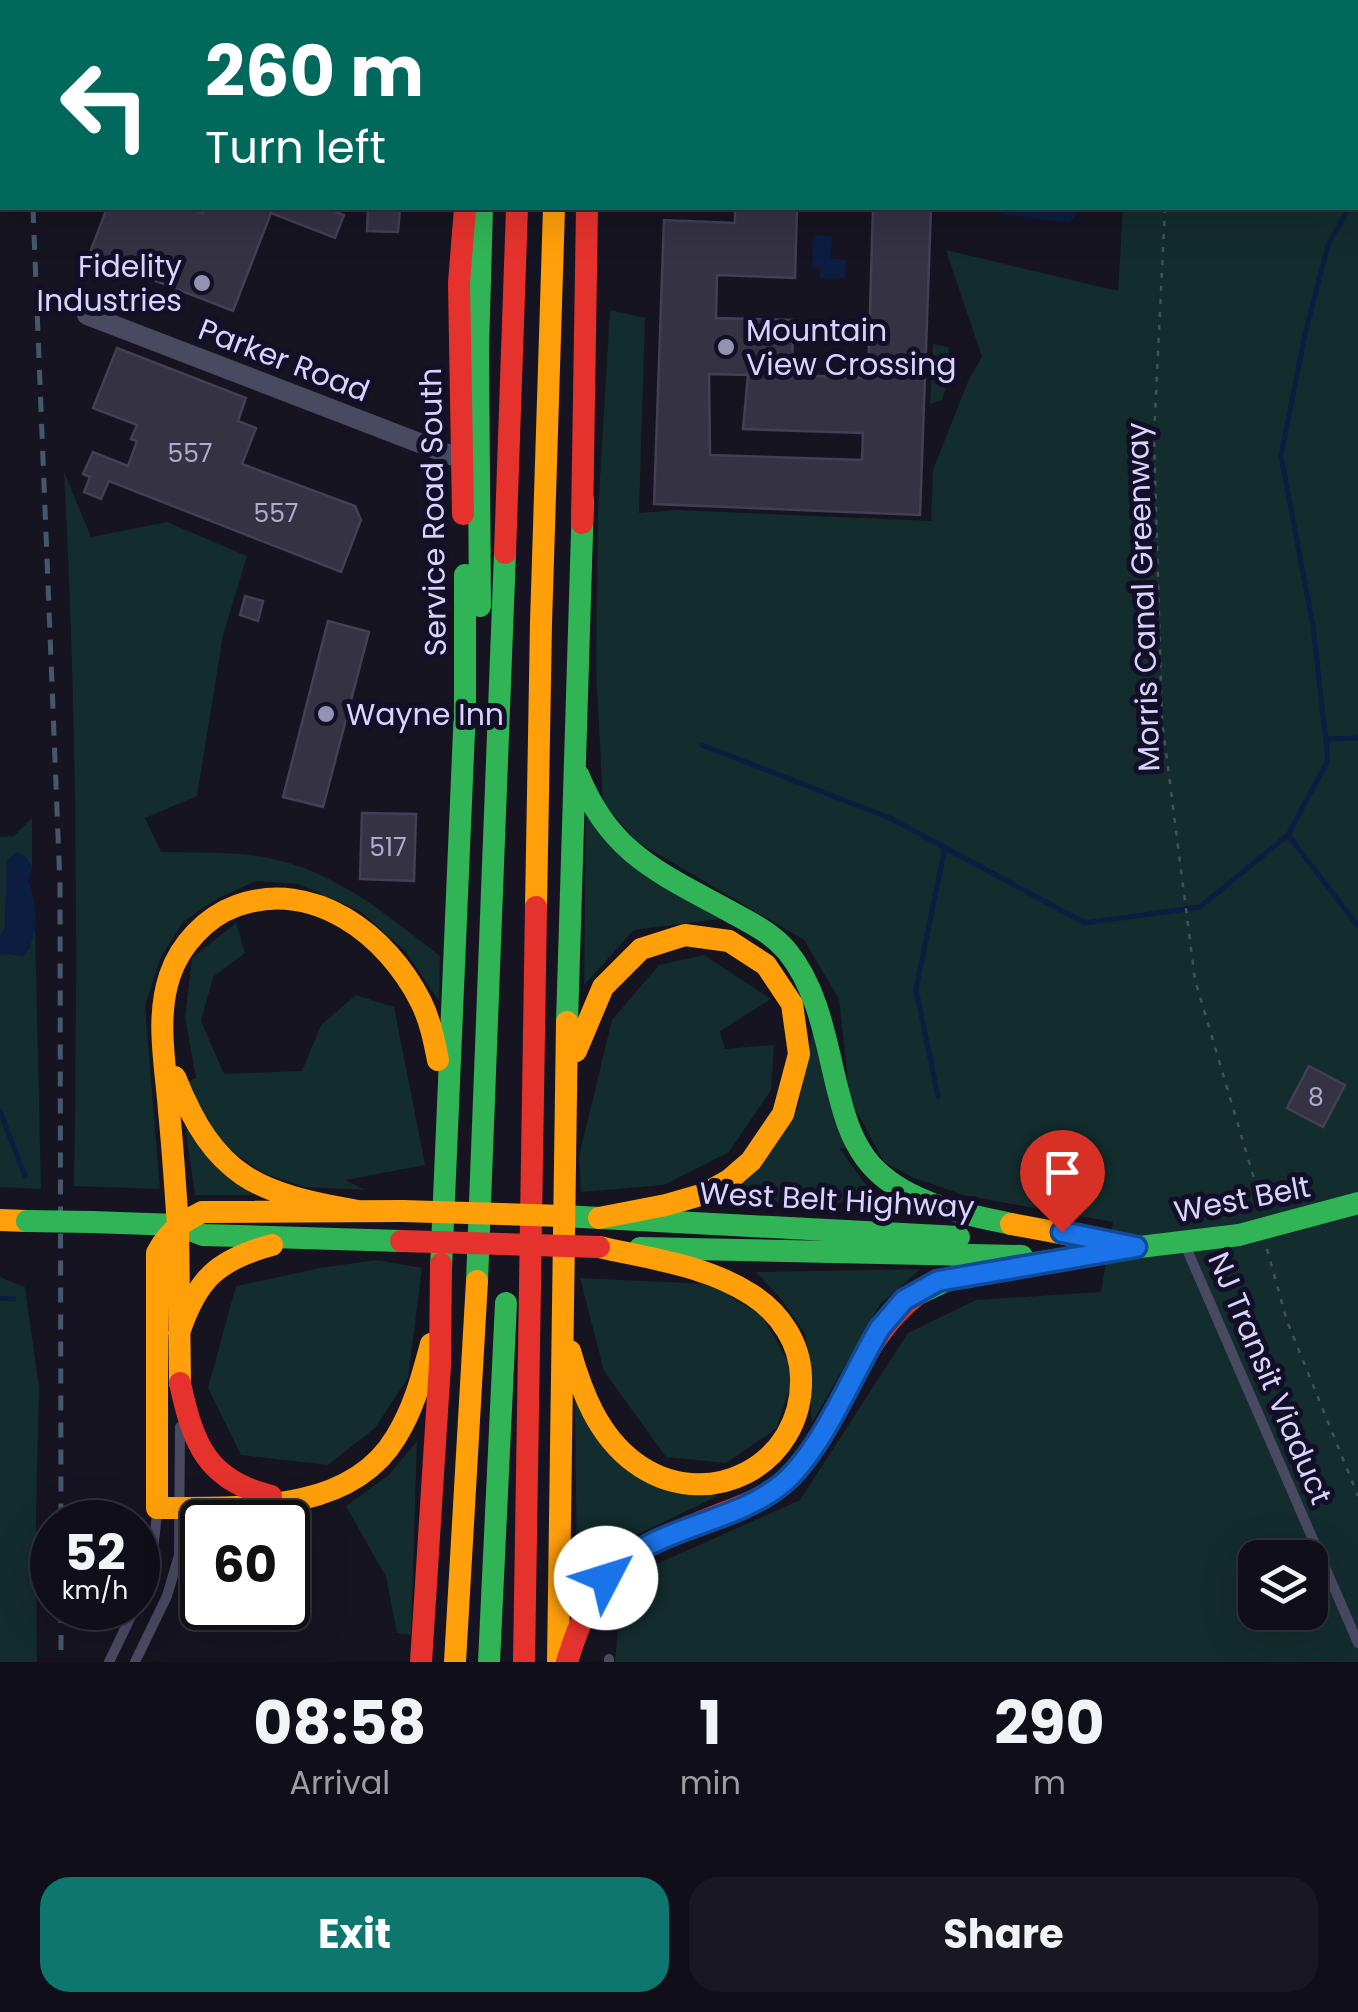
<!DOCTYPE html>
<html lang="en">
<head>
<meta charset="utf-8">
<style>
  body { margin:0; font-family:Poppins,sans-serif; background:#191822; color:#f1f3f6; height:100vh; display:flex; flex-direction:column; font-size:38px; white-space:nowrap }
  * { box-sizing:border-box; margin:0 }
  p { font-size:32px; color:#9c9ca2 }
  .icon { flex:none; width:55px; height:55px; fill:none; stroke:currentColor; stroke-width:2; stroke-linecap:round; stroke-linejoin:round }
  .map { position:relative; height:1662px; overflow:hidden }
  .sheet { display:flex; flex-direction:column; background:#100f19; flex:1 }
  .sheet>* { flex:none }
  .guide { position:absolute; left:0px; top:0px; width:1360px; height:210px; box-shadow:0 10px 40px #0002,0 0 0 2px #302f38; background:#00695c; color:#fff; overflow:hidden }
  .fabs { position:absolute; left:1238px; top:1540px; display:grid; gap:20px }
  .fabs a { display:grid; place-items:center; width:90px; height:90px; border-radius:20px; background:#100f19; box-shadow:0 10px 40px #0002,0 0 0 2px #302f38; font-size:50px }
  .speed { position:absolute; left:30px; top:1500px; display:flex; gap:20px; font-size:50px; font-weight:700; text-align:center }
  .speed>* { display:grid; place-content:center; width:130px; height:130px; border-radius:50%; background:#100f19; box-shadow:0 10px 40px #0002,0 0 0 2px #302f38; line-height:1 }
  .speed small { font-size:25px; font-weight:400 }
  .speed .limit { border:5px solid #111; border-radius:15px; background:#fff; color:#111 }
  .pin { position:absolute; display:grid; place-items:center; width:85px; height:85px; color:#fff; margin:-102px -42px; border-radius:50% 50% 50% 0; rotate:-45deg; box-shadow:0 0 10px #0007 }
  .pin .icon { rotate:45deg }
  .me { position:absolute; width:110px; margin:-55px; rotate:50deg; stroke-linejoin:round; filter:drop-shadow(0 0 8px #0008) }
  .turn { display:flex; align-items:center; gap:35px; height:210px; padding:0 40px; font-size:45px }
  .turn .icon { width:130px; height:130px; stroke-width:2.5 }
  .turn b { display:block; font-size:70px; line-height:85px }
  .eta { display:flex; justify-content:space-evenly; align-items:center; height:170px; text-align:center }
  .eta b { font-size:60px; font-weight:700; line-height:70px }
  .primary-button { display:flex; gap:20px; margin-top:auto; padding:20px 40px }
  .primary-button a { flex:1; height:115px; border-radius:30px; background:#0f766e; color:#fff; font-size:40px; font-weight:700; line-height:115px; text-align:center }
  .primary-button a+a { background:#191822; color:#f1f3f6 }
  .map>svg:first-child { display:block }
</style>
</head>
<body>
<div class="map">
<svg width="1358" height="1662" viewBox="0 0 1358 1662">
  <rect width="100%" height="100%" fill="#161421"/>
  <path fill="#132c2d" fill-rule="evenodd" d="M1135,0h223v1662h-743l8,-83 177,-79 108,-167 68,-33 125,-8 12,-70 -146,-26 -53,-18 -30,-16 -34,-63 -11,-100 -35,-59 -168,-99 -33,-39 -7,-134 2,-156 12,-202 35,8 -6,195 38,-3 254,11 2,-51 36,-91 13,-22 -36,-107 172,41 5,-83h235v-206h-224zM1255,1558h55v54h-55z
    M933,344l15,3 4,22 -10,31 -12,4z
    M64,472l27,65 76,-15 80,34 -24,79 -26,161 -52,22 16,34c35,1 73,-1 107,6 68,13 119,57 172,98l-1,45 -34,-50 -45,-40 -62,-27 -42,-3 -38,17 -35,24 -23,37 -15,47 15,183 -86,-3c4,-238 3,-476 -10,-714z
    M586,812l142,106 -94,12 -50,55z
    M32,818v50l-6,-11 -19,3 -2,69 -5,7v-99l14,-1z
    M236,923l9,30 -32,24 -12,44 23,53 78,-3 19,-46 35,-30 38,12 31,158 -80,15 21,10 -61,-3 -40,-13 -41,-28 -38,-63 10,-5 -11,-61 7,-59z
    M35,926l6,263 -41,-2v-231l29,-7z
    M704,955l67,44 -51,32 5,18 49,-4 -3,45 -42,62 -65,33 -83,7 -2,-36 33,-136 47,-55z
    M814,1024l33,125 -8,-1 40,55 -176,-1 95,-93z
    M185,1125l70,70h-60z
    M376,1260l46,8 -14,110 -33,50 -47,37 -87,-10 -33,-67 28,-102 84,-18z
    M921,1269l-41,35 -68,119 -7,-89 -23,-34 -26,-28z
    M0,1277l25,10 14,101 -3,125 1,149h-37z
    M580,1278l130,6 52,32 33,57 -19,56 -50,34 -60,-6 -62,-86z
    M575,1397l43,61 100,38 -82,39 -59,55z
    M417,1441l-6,194 -14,-2 -11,-56 -40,-71 43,-31z"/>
  <path fill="#0b1e41" d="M731,0h161l1,2h-160z
    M998,208h83l-12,15 -65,-9z
    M813,235l19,1 -1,22 15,2 -1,18 -25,1v-11l-8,-1z
    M17,852l9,5 6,11 -4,13c10,24 12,54 -5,76l-13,-3 -10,2v-20l5,-8 2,-68z"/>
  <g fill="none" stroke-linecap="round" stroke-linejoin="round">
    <path stroke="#0b1e41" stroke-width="5" d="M1358,192v-1
      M1326,739l32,-1
      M702,745l188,73 195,105 115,-16 88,-72 40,-75 -15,-134 -32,-170 24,-122 23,-89 21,-37
      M1288,835l70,91
      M938,1097l-22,-108 29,-142
      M0,1111l25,65
      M0,1298l14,1"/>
  </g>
  <path fill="#343243" stroke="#433f54" stroke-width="2.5" fill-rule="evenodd" d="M107,208h81l15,5 1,-5h121l19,7 -9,23 -64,-25 -38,98 -144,-56z
    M368,208h32l-2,24 -31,-1z
    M735,208h62l-2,70 -78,-3 -1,43 77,2 -1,55 76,3 5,-170h58l-11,307 -266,-11 10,-284 71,3zM709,374l39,1 -5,54 120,4 -1,27 -152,-5z
    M117,348l129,50 -8,23 18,7 -14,36 113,42 6,14 -20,52 -232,-91 -8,18 -17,-7 6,-15 -7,-3 10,-22 35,14 9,-25 -6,-2 6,-14 -44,-17z
    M245,596l18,5 -5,20 -18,-6z
    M328,621l41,11 -46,175 -40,-10z
    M362,813l54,1 -2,67 -54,-2z
    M1309,1066l36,19 -22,42 -36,-19z"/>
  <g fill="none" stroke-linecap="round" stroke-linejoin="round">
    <path stroke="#44505f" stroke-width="2.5" stroke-dasharray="5 8" stroke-linecap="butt" d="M1199,2v-2
      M1165,208l-11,228 8,284 33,260 61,205 3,22
      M1267,1249l20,72 71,175"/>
    <path stroke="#4a4962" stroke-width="10" d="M968,2v-2
      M1185,1245l173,398
      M138,1602l13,-34 6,-54
      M109,1662l26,-54
      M135,1662l32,-66 12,-41 1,-128
      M609,1662v-3"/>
    <path stroke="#4a4962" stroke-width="20" d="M87,315l374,144"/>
    <path stroke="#30b455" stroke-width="22" d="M524,0v2
      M614,0l1,2
      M480,606l-2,-256 4,-142
      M578,774c32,80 82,99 153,138 20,11 41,21 56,39 54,66 37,172 91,221 35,33 88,42 133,52
      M567,1022l16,-522
      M563,1216l396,21
      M91,1222l87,3 25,10 198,6
      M640,1248l382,8
      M1115,1250l124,-15 119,-32
      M441,1269l24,-561v-133
      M477,1281l28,-728
      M918,1294l40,-19 148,-23
      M489,1662l17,-359"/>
    <path stroke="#ff9f0a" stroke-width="22" d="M590,0v2
      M636,0l3,2
      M536,907l5,-284 13,-415
      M576,1051l27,-64 38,-38 44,-14 44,6 37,24 26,39 7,50 -16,60 -32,47 -22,19 -25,14 -38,11 -67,13
      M175,1077c40,100 80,116 183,134
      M0,1220l27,1
      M1011,1224l124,23
      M178,1225l2,158
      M178,1225c-3,-38 -5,-76 -9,-114 -3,-44 -14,-93 1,-136 10,-30 36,-58 66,-69 77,-28 151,28 185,96 9,18 13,38 17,58
      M179,1333c18,-54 38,-73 93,-88
      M570,1351c12,42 28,84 64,111 72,54 170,4 167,-85 -1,-34 -21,-64 -49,-82 -46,-30 -101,-36 -153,-48
      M157,1508v-255c10,-20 25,-31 45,-41l200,-1
      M157,1508c79,-1 192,8 239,-71 18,-29 26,-60 35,-93
      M455,1662l22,-381
      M558,1662l9,-640"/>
    <path stroke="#e5322d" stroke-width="22" d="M488,0v2
      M561,2l1,-2
      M463,514l-4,-231 6,-75
      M582,523l5,-315
      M505,553l12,-345
      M180,1383c13,60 26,97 91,113
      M421,1662l19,-297 1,-101
      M524,1662l12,-755
      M567,1662c28,-94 64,-113 151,-147 26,-10 54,-20 73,-40 53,-55 65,-134 127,-181"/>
    <path stroke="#43596b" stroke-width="5" stroke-dasharray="15 12" stroke-linecap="butt" d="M27,0v2
      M33,208l27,677 1,637
      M61,1608v54"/>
    <path stroke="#30b455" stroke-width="22" d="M27,1221l64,1"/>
    <path stroke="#ff9f0a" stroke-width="22" d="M402,1211l161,5"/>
    <path stroke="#e5322d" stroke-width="22" d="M401,1241l198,6"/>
  </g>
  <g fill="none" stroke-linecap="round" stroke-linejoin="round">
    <defs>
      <path id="route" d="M606,1578c47,-54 123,-51 176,-94 39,-32 71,-111 98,-156l24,-28 34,-19 198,-34 -74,-15"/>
    </defs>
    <use href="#route" stroke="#114b97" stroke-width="25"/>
    <use href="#route" stroke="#1a73e8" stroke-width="18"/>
  </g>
  <g fill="#9591b1" stroke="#130f26" stroke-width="4">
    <circle cx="202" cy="283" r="10"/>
    <circle cx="726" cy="347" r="10"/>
    <circle cx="326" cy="714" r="10"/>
  </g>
  <g text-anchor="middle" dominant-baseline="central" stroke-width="10" stroke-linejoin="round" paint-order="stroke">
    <g font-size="25" fill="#b0acd0">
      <text x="190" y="453">557</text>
      <text x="276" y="513">557</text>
      <text x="388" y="847">517</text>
      <text x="1316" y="1097">8</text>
    </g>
    <g font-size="30" fill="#d9d4ff" stroke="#130f26" text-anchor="start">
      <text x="182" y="266" text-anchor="end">Fidelity<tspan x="182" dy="34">Industries</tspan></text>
      <text x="746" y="330">Mountain<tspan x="746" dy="34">View Crossing</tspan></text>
      <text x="346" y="714">Wayne Inn</text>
    </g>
    <g font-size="30" fill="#d9d4ff" stroke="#130f26">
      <text transform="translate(284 360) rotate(21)">Parker Road</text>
      <text transform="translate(433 512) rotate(-91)">Service Road South</text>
      <text transform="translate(1143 597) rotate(-92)">Morris Canal Greenway</text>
      <text transform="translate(1242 1199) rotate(-11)">West Belt</text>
      <text transform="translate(837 1200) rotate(3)">West Belt Highway</text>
      <text transform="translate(1270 1378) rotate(67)">NJ Transit Viaduct</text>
    </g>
  </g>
</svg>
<div class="fabs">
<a><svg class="icon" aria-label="layers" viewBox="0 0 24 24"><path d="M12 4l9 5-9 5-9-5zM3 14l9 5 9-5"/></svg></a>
</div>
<div class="speed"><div>52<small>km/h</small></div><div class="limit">60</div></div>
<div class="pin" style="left:1062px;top:1232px;background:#d93025"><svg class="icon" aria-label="arrive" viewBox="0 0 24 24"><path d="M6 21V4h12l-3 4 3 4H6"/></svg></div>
<svg class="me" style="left:606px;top:1578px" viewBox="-20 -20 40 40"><circle r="19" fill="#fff"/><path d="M0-13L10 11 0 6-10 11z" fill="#1a73e8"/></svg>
<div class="guide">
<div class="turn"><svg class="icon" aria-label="left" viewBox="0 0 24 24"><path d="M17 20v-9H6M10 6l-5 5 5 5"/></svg><div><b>260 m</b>Turn left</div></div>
</div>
</div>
<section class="sheet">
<div class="eta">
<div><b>08:58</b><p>Arrival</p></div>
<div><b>1</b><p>min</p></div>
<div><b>290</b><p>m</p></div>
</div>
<div class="primary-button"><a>Exit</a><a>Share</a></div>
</section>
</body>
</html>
